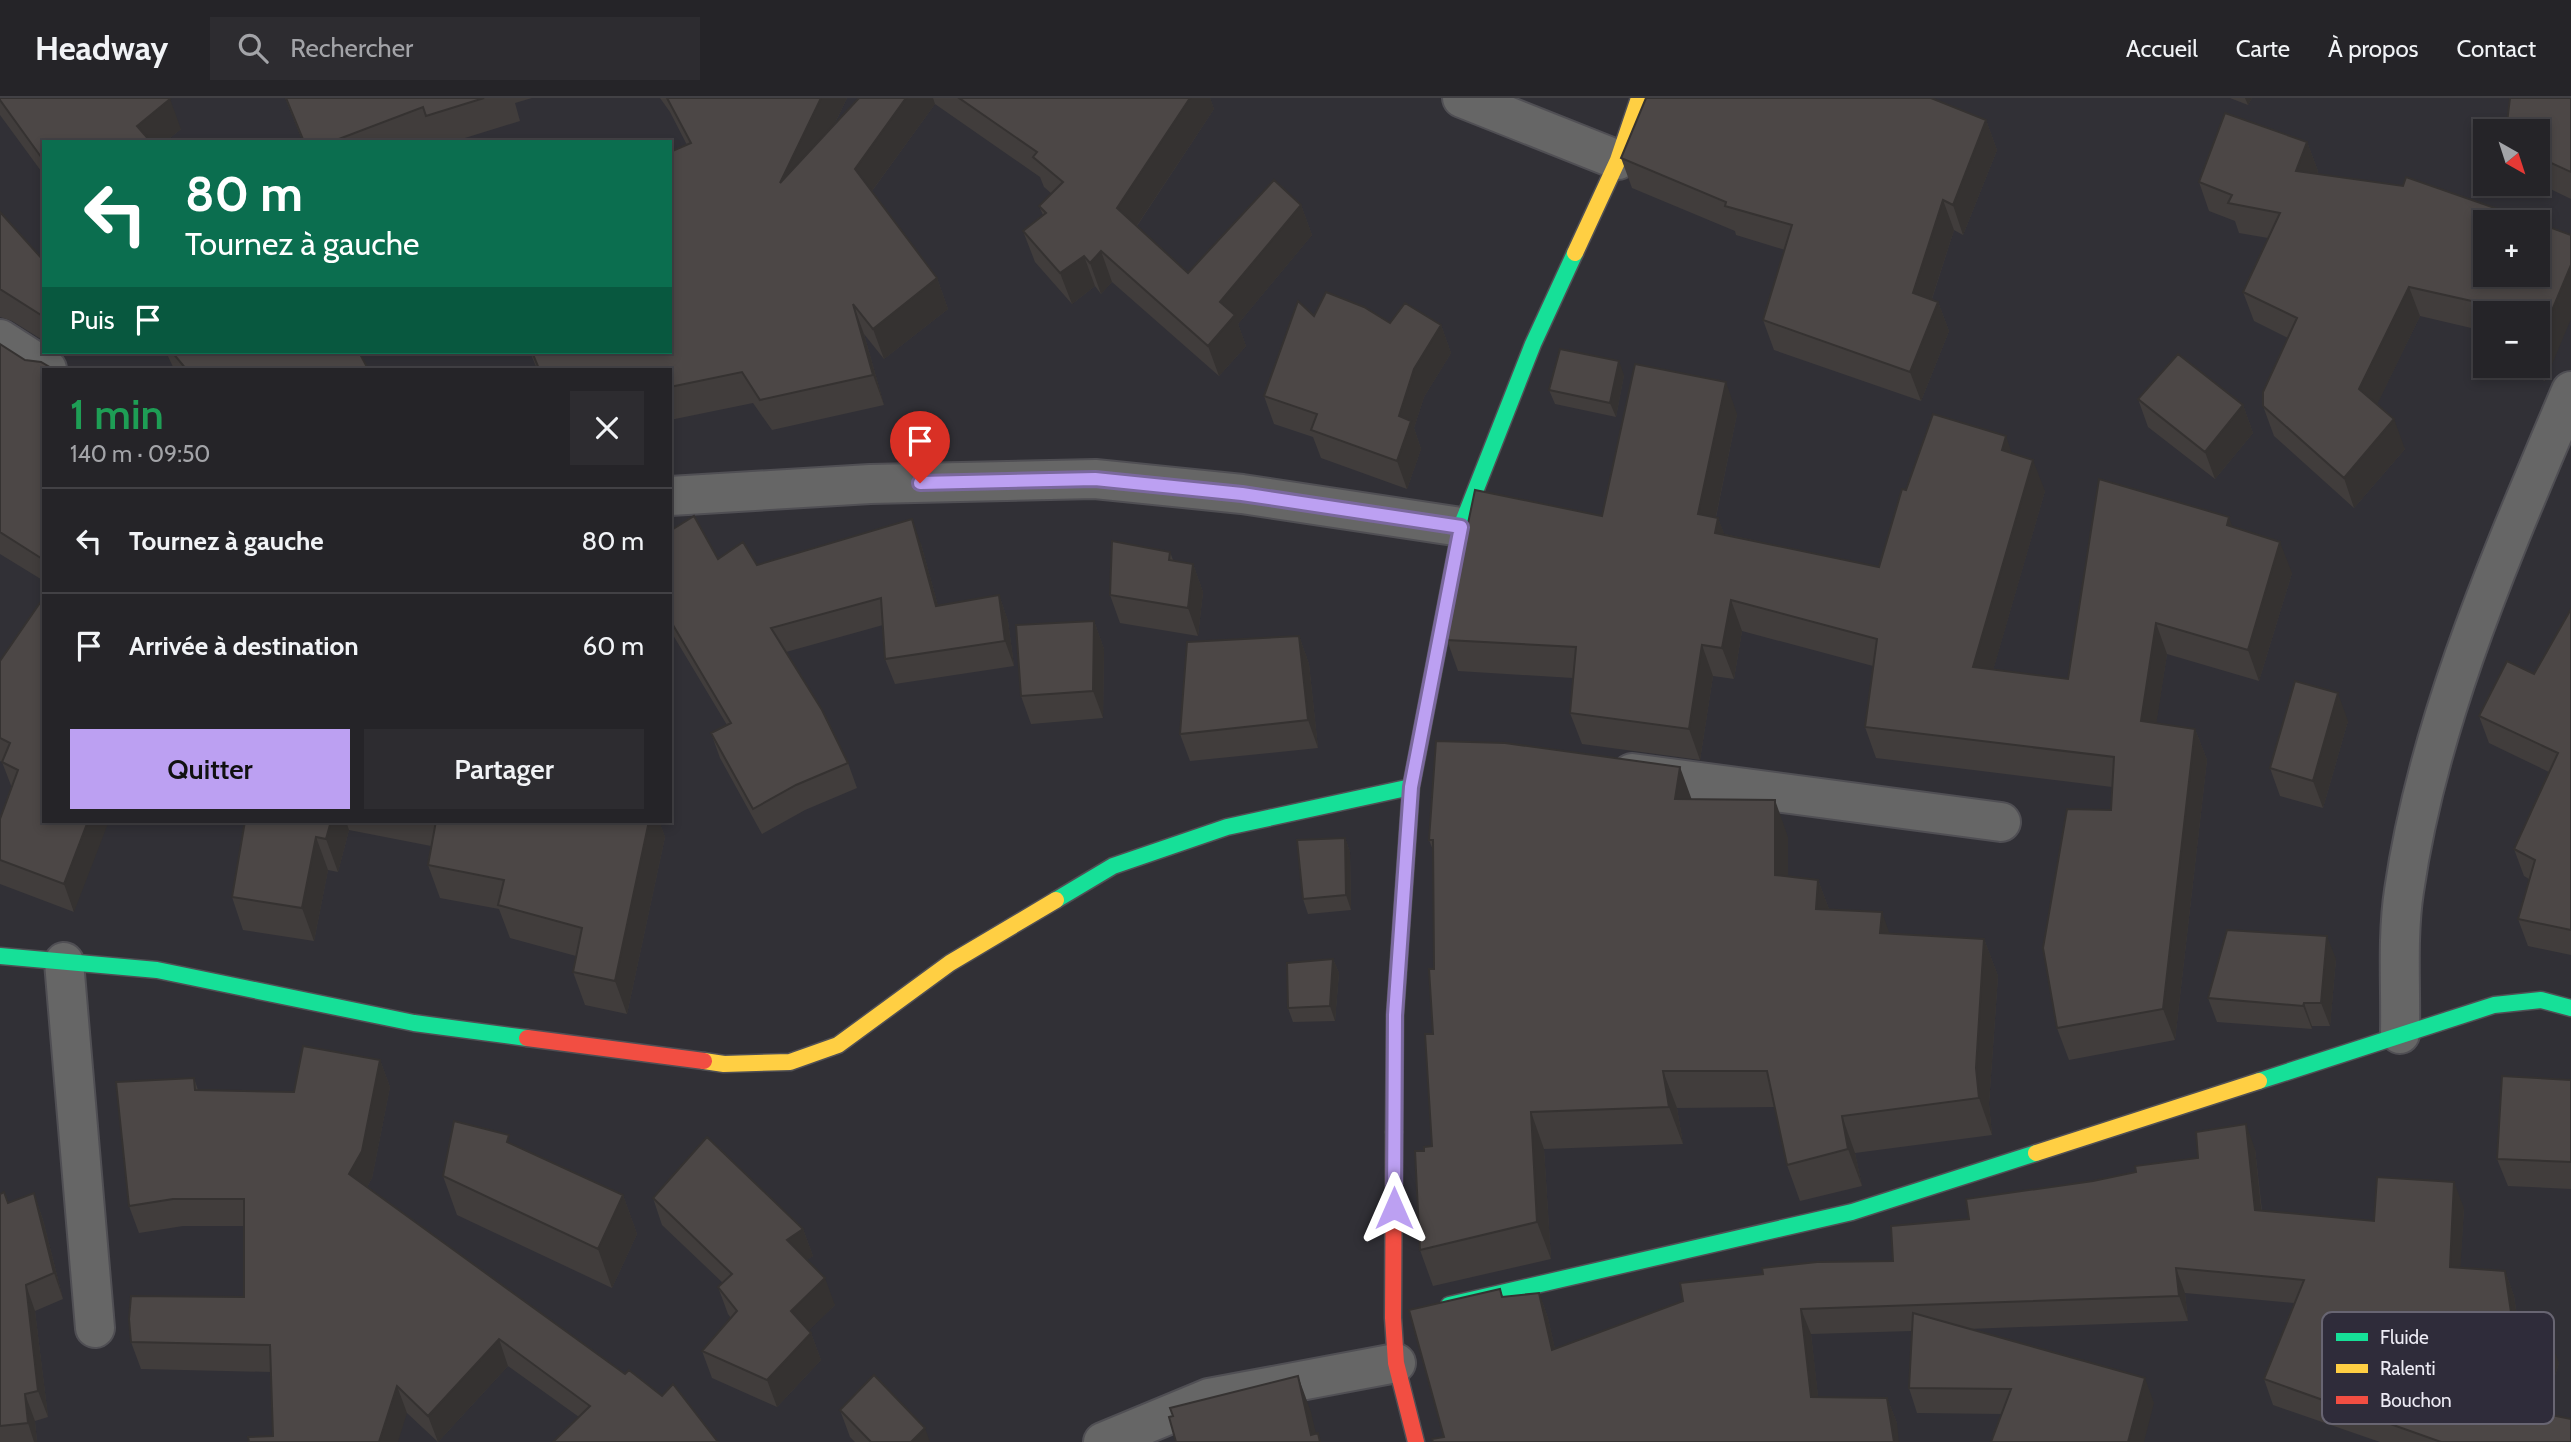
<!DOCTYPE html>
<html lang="fr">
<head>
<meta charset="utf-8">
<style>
  body { margin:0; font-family:Cabin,sans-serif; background:#2d2c30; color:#f1f3f6; height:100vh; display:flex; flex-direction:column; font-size:26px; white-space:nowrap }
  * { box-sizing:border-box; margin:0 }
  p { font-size:23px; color:#a3a4a8 }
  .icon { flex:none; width:38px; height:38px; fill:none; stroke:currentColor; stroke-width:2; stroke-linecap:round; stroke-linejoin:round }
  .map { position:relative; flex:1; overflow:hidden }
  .side { position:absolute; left:42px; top:270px; width:630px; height:455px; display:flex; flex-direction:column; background:#252428; border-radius:0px; box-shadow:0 4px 10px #0003,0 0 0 2px #424145 }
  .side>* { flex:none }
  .top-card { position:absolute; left:42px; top:42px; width:630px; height:214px; border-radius:0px; box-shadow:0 4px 10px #0003,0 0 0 2px #424145; background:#0b6e4f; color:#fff; overflow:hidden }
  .needle { width:46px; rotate:141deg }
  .tools { position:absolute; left:2473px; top:21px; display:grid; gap:14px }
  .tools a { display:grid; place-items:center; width:77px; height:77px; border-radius:0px; background:#252428; box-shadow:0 4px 10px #0003,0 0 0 2px #424145; font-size:35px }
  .pin { position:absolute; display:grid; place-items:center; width:60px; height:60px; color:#fff; margin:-72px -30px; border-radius:50% 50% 50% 0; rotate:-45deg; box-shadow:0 0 7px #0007 }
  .pin .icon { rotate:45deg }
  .me { position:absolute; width:77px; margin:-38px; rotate:0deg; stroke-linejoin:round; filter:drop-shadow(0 0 5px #0008) }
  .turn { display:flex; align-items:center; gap:24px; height:147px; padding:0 28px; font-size:32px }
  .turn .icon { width:91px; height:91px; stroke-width:2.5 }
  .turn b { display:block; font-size:49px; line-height:60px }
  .then { display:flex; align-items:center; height:66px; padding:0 28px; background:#0003; gap:14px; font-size:26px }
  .round { display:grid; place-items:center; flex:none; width:74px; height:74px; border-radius:0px; background:#2d2c30 }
  .headline { display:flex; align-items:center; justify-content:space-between; height:119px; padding:0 28px }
  h1 { font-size:42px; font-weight:600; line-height:52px; color:#1e9e55 }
  .action { display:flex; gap:14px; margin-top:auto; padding:14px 28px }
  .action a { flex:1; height:80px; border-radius:0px; background:#bca0f2; color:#111; font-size:28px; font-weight:600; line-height:80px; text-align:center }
  .action a+a { background:#2d2c30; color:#f1f3f6 }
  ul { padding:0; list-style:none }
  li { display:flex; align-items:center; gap:21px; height:105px; padding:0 28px; border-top:2px solid #424145 }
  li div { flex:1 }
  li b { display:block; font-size:26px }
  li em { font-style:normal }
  header { display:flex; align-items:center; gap:42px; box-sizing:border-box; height:98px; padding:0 35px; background:#252428; border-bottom:2px solid #424145 }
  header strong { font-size:33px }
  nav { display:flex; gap:38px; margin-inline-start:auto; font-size:24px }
  .search { width:490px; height:63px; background:#2d2c30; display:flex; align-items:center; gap:18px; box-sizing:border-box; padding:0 24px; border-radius:0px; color:#a3a4a8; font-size:26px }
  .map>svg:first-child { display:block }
</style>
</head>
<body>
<header>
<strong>Headway</strong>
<div class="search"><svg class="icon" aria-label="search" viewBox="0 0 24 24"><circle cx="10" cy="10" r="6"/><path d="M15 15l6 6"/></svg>Rechercher</div>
<nav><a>Accueil</a><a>Carte</a><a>À propos</a><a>Contact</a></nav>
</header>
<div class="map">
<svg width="2571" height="1344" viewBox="0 0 2571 1344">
  <rect width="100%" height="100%" fill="#313036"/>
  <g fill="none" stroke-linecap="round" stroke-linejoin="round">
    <defs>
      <path id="street" d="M1462,0l156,62
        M0,241l47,30
        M670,398l200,-12 225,-5 147,15 219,33
        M1632,675l369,49
        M64,864l31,366
        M2400,936c1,-46 -3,-97 4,-143 25,-174 99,-339 167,-500
        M1103,1344l106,-44 187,-35"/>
      <path id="fast" d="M1056,802l57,-34 114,-39 184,-40
        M0,858l157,14 257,53 113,15
        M2259,983l235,-76 47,-5 30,8
        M1394,1034l1,-117 16,-228 50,-260 72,-183 42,-91
        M1449,1207l403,-93 184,-59"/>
      <path id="slow" d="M1575,155l43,-93 21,-62
        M704,963l20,3 66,-2 48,-17 112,-82 106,-63
        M2036,1055l223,-72"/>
      <path id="jam" d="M527,940l177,23
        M1394,1034l-1,186 3,45 20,79"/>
    </defs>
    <use href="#street" stroke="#504f54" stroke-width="42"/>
    <use href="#fast" stroke="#504f54" stroke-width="19"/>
    <use href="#slow" stroke="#504f54" stroke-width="19"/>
    <use href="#jam" stroke="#504f54" stroke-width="19"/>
    <use href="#street" stroke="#666" stroke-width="38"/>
    <use href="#fast" stroke="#16e098" stroke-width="16"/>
    <use href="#slow" stroke="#ffcf43" stroke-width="16"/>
    <use href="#jam" stroke="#f24e42" stroke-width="16"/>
  </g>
  <path fill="#413d3c" d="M0,0l181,31 -16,13h-121v33l-44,-60z
    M285,0h247l-17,5 5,18 -68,21h-17l-2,-4 -11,4h-119z
    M660,0h187l-12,25 24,-25h351l4,11 -77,117 51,47 113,-68 11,30 -74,89 8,22 -27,30 -107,-94 -11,12 -6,-8 -23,18 -37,-42 -12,-31 20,-16 -4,-9 13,-12 -8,-7 -4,-10 -105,-73 -63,87 65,87 11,31 -64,50 -20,-25 20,71 -112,25 -19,-27 -83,17v-51h-133l-7,-17h140l17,-207 -17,-33z
    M2230,0h22l-4,7z
    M2571,0v101l-33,-16v-52z
    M1986,22l11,30 -34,85 -9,-5 -22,69 6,3 11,29 -28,70 -147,-51 -11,-30 22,-70 -49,-15 -1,-4 -103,-43 -11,-30z
    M2307,44l11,29 -1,3 221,101 7,106 -36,-15h29v-53h-53v22l-1,-4 -64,-15 -43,88 28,45 -51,59 -80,-72 -11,-30 25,-68 -34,-17 -11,-29 25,-54 -29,-5 -4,-12 -26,-10 -10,-29z
    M0,114l44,49v80l-32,-20 -12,-4z
    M1314,218l76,7 51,2 10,28 -27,44 -10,31 7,21 -14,40 -86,-31 -8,-21 -39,-13 -10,-28z
    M0,246l25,16 19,9v212l-44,-27z
    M166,254h193l9,17h-194z
    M1624,277l-8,42 -61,-13 -6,-14z
    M2138,301l105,6 10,28 -38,46 -67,-52z
    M1737,316l-21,103 2,1 6,16 155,33 27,-77 106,-37 33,38 -52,179 75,9 164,-152 60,46 -33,108 -92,-27 -11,69 39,6 12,31 -32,280 -106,20 -12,-32 54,-218 1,-23 -236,-29 -11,-31 8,-61 -131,-35 -8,48 -21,-3 -13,84 -118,-16 -12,-31 3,-35 -115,-7 -11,-31 155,-124z
    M670,433l48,28 39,6 164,-21 17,62 61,-11 9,26 6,45 -119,18 -10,-25 -2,-34 -97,27 62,111 9,25 -52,22 -43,24 -42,-76 -9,-25 16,-8 -57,-95z
    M1170,454l3,8 20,4 10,28 -5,44 -78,-13 -10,-28z
    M2571,511v346l-43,-9 -10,-27 11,-40 -5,-3 -10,-27 35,-77 -60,-29 -10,-27 55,-42z
    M1094,523l10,28 -1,69 -72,6 -10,-28z
    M1299,538l10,28 9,84 -128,13 -10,-27z
    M0,563l74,251 -74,-28v-65l12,-31 -10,-26 -2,-1z
    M2348,623l-25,87 -43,-12 -10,-28z
    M1692,701l96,38v40l30,3 11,29 61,25 94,5 14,37 -9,128 3,31 -137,18 7,33 -62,15 -13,-36 -12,-58 -98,1 6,36 -139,5 7,110 -118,27 -13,-36 4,-99 8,-5 2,-177 -1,-119 -4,-10z
    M245,723h414l6,16 -38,177 -42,-9 -12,-33 3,-16 -66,-18 -11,-29 -59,-11 -12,-33 3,-19 -82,-16 -11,42 -10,-2 -14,71 -71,-11 -11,-33z
    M1345,740l5,14 1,58 -43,4 -5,-15z
    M1333,861l6,14 -4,48 -42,1 -5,-14z
    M2336,861l-6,67h-18v3l-95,-7 -9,-24z
    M380,962l10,27 -18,91 -5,9 351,255 -139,-25 -71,-51 -70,76 -31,-29 -134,23 -2,-64 -130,-3 -10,-27 113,-45v-71h-61l-44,7 -10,-27 65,-128 4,12 96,2z
    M2571,982v109l-63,-3 -11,-27z
    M512,1046l111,51 14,39 -25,54 -155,-73 -14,-39z
    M2255,1051l7,62 112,10 90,-13 -4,60 45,3 9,25 5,32 40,35 -16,50 28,29h-191l-107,-37 -9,-26 30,-76 -109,-10 3,28 -220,8 186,74 -152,11 -85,-1 -8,-25 3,-57 -101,3 7,63 69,1 10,25 -453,14 56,-148 3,8 36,-4 9,25 7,31 338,-88 76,-42 124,-38 105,-23z
    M34,1095l9,27 20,79 -28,12 13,106 -13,4 2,21h-37v-248l8,9z
    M653,1100l150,31 10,27 -6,4 28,45 -26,25 2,3 10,27 -44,47 -65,-29 -10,-27 29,-33 -3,-4 -10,-27 5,-4 -61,-58z
    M840,1312l90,32h-75l-5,-5z"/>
  <path fill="#353231" d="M821,0h26l-56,116 -11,-31z
    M906,0h27l2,6 -69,95 -11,-30z
    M1190,0h20l4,11 -86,130 -11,-31z
    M2245,0h7l-4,7z
    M170,1l11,30 -16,13h-22l-6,-16z
    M1986,22l11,30 -34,85 -10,-30z
    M2307,44l11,29 -11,30 -11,-30z
    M1943,102l11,30 -30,93 -11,-30z
    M1301,107l11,30 -74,89 8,22 -27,30 -11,-30 12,-44z
    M1101,153l11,31 -11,12 -11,-31z
    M1084,158l11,30 -23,18 -12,-31z
    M2571,167v54l-26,62 -7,-20v-17z
    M937,180l11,31 -64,50 -11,-30z
    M2409,189l11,29 -50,103 -11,-30z
    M1938,204l11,29 -28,70 -11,-29z
    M853,206l11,30 20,71 -11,-30z
    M1441,227l10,28 -27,44 -10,31 7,21 -14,40 -10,-28 2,-45 15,-47z
    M1619,263l5,14 -8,42 -6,-14z
    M1726,284l11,32 -27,131 -12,-31z
    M2243,307l10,28 -38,46 -10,-27z
    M2394,321l11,30 -51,59 -10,-30z
    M2006,338l11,32 -15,-18z
    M2033,362l12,31 -60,207 -12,-31z
    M2229,419l11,32 -13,-24z
    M1718,420l12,31 -15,-16z
    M912,421l9,25 24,87 -9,-25z
    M2280,444l12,31 -33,108 -11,-31z
    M1193,466l10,28 -5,44 -10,-28z
    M999,497l9,26 6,45 -9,-25z
    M1731,502l11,31 -8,48 -12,-31z
    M1094,523l10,28 -1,69 -10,-27z
    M2156,525l11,31 -15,98 -11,-31z
    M1299,538l10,28 9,84 -10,-28z
    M1702,547l11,31 -13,84 -11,-31z
    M2338,595l10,28 -25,87 -10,-27z
    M2195,631l12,31 -32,280 -12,-31z
    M1680,669l13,36 -18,-4z
    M1775,702l13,37v75l-13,-37z
    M88,723h21l-35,91 -10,-28z
    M331,723h15l3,9 -11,42 -12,-33z
    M649,723h10l6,16 -38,177 -12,-33z
    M316,739l12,33 -14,71 -12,-33z
    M1345,740l5,14 1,58 -5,-15z
    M1818,782l14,37 -16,-8z
    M1882,814l13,37 -15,-16z
    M2327,838l9,23 -6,67 -9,-23z
    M1984,841l14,37 -9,128 3,31 -13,-37 -3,-30z
    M1333,861l6,14 -4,48 -5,-15z
    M2304,905l8,23v3l-9,-23z
    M380,962l10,27 -18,91 -13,23 -10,-27z
    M1663,973l14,37 6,36 -14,-37z
    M1531,1014l13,37 7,110 -14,-37z
    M1842,1018l13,37 7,33 -14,-37z
    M2246,1026l9,25 9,86 -9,-25z
    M2454,1084l10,26 -5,84 -9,-25z
    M34,1095l9,27 20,79 -9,-26z
    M623,1097l14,39 -25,54 -14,-39z
    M803,1131l10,27 -16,11 -10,-27z
    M2176,1170l9,25 3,28 -9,-25z
    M2505,1173l9,25 8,55 -9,-25z
    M825,1180l10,27 -34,33 -10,-27z
    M26,1187l9,26 13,106 -10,-26z
    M1539,1195l9,25 13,57 -9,-25z
    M1801,1211l10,25 10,88 -10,-25z
    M811,1235l10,27 -44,47 -10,-27z
    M2550,1240l9,25 -24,72 -9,-25z
    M499,1241l9,27 -70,76 -10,-26z
    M1298,1278l13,36 7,30 -7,-7z
    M2145,1280l9,25 -10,39h-16z
    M397,1288l10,27 -9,29h-19z
    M25,1296l10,27 2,21h-3l-6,-19z
    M1887,1300l10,25 2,19h-5z
    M925,1330l5,14h-19z"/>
  <path fill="#4c4746" stroke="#353231" stroke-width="2" d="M0,0h169l1,1 -33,27 14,16h-107v19l-44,-61z
    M286,0h198l-58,18 -3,-9 -92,35h-27z
    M667,0h154l-41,85 79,-85h47l-51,71 82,109 -64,51 -20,-25 20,71 -113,25 -18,-28 -72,15v-18h-131l-7,-17h138v-200l21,-9z
    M959,0h231l-73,110 71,65 86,-93 27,25 -81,97 15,13 -27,31 -107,-95 -11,12 -6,-7 -24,17 -37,-42 23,-18 -7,-7 24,-24 -30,-25 4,-5z
    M1646,0h285l55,22 -33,85 -10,-5 -30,93 25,9 -28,70 -147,-52 29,-95 -67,-19 1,-4 -105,-44z
    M2510,0h61v74l-33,-15v-26h-32z
    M2225,15l82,29 -11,29 107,15 3,-9 129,45h-50v53h53v-52l33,12v30l-33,79v-31h-47l3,-7 -85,-19 -50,102 35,30 -50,59 -81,-72v-14l34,-74 -54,-26 37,-79 -52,-10 4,-8 -33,-13z
    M0,114l44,49v51l-3,3 -41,-26z
    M1326,194l38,15 26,16 15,-20 36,22 -27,44 -15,47 12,5 -14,40 -86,-31 6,-16 -53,-18 34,-95 16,15z
    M0,246l25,16 16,2 12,7h-9v191l-44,-28z
    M1560,251l59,12 -9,42 -61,-13z
    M172,254h187l9,17h-182z
    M2178,256l65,51 -38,47 -67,-53z
    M1635,266l91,18 -28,132 20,4 -3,15 164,34 23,-78 4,1 27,-76 73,22 -4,14 31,10 -60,207 95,12 31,-200 130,38 -2,8 53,17 -32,108 -92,-27 -15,98 54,8 -32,280 -106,19 -14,-80 24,-139 44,1 3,-53 -249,-30 12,-88 -146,-39 -9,48 -20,-3 -13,84 -119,-16 6,-66 -129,-7 10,-64 18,-86 127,26z
    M694,418l24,43 25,-17 14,23 155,-46 24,87 63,-11 6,46 -120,18 -4,-61 -110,30 51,82 26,53 -52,22 -43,24 -42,-76 20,-10 -61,-103v-89z
    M1112,443l58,11 -1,8 24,4 -5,44 -78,-13z
    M44,499v224h44l-24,63 -64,-24v-41l18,-49 -16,-8 8,-19 -10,-5v-77z
    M2571,511v321l-53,-11 17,-59 -21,-11 44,-96 -79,-37 28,-55 27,13z
    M1094,523l-1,70 -72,5 -5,-71z
    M1299,538l9,84 -128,14 7,-92z
    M2295,583l43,12 -25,88 -43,-13z
    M1436,643l69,2 175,24 -5,32 100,1v75l43,5 -2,29 66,3 -2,21 104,6 -8,129 3,30 -137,18 6,33 -61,16 -20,-94h-104l6,36 -138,5 6,110 -117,28 -5,-99h9v-4l8,-1 -7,-112h8l-4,-65h5l-1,-129h-4z
    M245,723h86l-5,18 -10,-2 -14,71 -70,-11z
    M436,723h213l-34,160 -42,-9 9,-44 -84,-23 6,-25 -76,-15z
    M1345,740l1,57 -43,4 -6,-59z
    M2227,832l100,6 -6,67h-17l-1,3 -95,-8z
    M1333,861l-3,47 -42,2 -1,-45z
    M303,948l77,14 -18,91 -13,23 276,200 4,-4 33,26 11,-12 45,58h-165l37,-36 -91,-67 -71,77 -31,-30 -18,56h-130l-1,-5 25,-1 -3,-91 -139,-3 -2,-23 2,-23 113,1v-98h-71l-44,7 -13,-124 78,-4 1,12 99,2z
    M2502,978l69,4v82l-74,-3z
    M454,1023l55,14 -2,7 116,53 -25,54 -155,-73z
    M2246,1026l9,86 119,11 3,-44 77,5 -4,85 55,4 8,55 37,12 -24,72 45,9v23h-130l-177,-63 40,-99 -128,-12 3,28 -378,13 10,88 76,1 7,44h-461l-1,-3 12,-2 -35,-127 91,-21 2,8 37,-4 13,57 131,-49 -3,-18 83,-9 -1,-6 55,-6 76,-1 -2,-35 78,-7 -3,-20 127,-18 43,-9 -1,-6 63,-8 -2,-26z
    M707,1039l96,92 -16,11 38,38 -34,33 20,22 -44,47 -65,-29 35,-40 -19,-24 14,-13 -79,-76z
    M4,1094l4,11 26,-10 20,80 -28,12 12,106 -13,3 3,29 -28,3v-232z
    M1913,1215l232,65 -17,64h-137l20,-53 -102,-1z
    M874,1277l51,53 -14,14h-40l-31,-32z
    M1298,1278l13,59 7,-2 2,9h-144l-7,-25 4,-1 -3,-8z"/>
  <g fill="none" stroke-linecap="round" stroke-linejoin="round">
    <defs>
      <path id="route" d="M920,385l175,-4 147,15 219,33 -50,260 -16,228 -1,193"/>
    </defs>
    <use href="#route" stroke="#7a689d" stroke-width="18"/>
    <use href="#route" stroke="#bca0f2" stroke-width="12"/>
  </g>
  <rect x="2322" y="1214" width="232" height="112" rx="10" fill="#2f2c3a" stroke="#686572" stroke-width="2"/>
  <rect x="2336" y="1235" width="32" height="8" fill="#16e098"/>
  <rect x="2336" y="1266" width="32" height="9" fill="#ffcf43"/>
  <rect x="2336" y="1298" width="32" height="8" fill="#f24e42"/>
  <g font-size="19" fill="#edebf4">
    <text x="2380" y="1246">Fluide</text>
    <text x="2380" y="1277">Ralenti</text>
    <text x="2380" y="1309">Bouchon</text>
  </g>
</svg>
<div class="tools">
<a><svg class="needle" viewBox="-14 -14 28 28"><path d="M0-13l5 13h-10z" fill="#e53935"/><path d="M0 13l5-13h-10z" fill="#a3a4a8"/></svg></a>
<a>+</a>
<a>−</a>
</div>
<div class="pin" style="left:920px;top:385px;background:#d93025"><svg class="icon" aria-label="arrive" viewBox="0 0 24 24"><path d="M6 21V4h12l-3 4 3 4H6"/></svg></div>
<svg class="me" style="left:1394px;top:1110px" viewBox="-20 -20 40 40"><path d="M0-17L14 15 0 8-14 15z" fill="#bca0f2" stroke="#fff" stroke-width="4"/></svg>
<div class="top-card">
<div class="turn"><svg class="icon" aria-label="left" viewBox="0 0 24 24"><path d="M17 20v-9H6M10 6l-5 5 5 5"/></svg><div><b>80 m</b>Tournez à gauche</div></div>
<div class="then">Puis<svg class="icon" aria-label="arrive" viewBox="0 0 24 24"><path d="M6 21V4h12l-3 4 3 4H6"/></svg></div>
</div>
<section class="side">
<div class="headline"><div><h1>1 min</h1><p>140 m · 09:50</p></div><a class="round"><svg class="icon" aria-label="close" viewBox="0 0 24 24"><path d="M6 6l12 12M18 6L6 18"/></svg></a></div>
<ul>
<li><svg class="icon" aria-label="left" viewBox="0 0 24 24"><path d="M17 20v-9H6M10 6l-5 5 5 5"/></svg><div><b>Tournez à gauche</b></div><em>80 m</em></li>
<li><svg class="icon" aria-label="arrive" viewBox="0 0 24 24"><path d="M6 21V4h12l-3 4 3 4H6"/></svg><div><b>Arrivée à destination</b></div><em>60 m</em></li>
</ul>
<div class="action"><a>Quitter</a><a>Partager</a></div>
</section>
</div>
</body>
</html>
